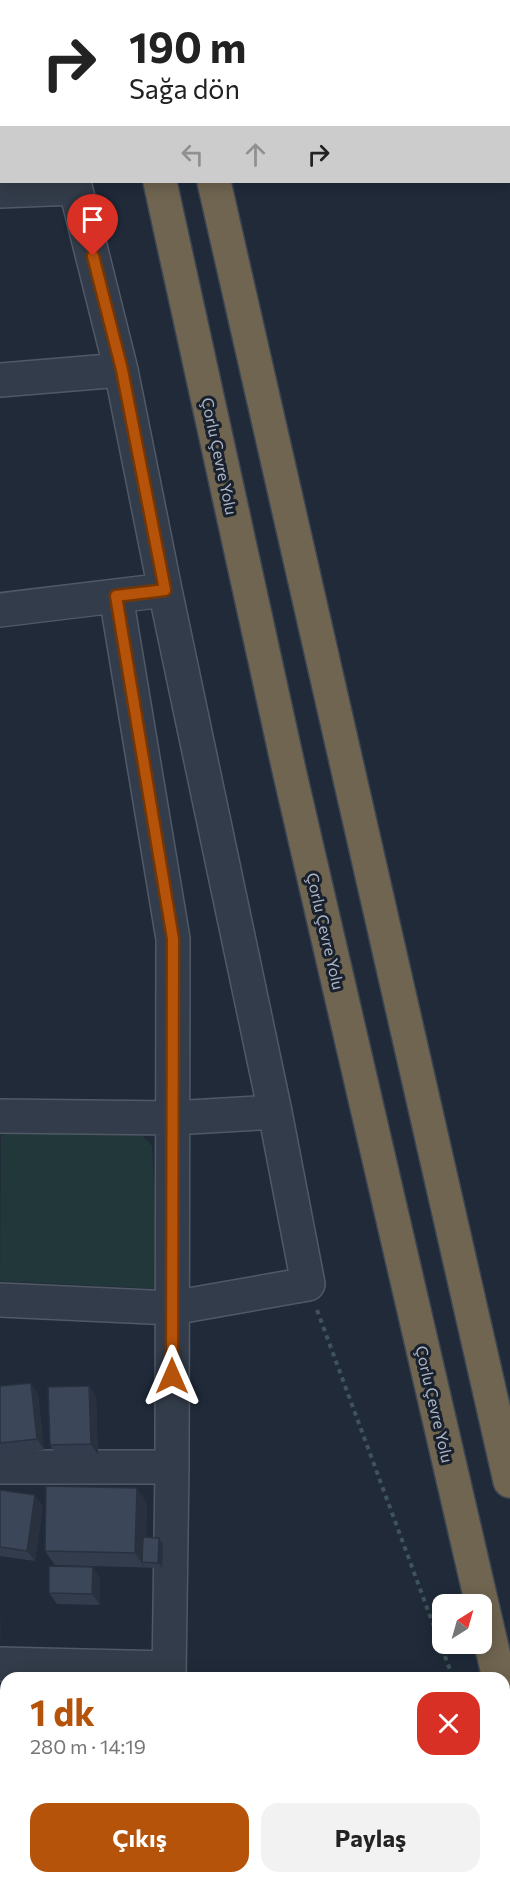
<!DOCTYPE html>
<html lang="tr">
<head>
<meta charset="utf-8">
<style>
  body { margin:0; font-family:Commissioner,sans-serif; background:#f2f2f2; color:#222; height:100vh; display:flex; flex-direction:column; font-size:22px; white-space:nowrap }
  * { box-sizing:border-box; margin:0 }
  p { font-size:20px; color:#767676 }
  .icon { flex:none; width:33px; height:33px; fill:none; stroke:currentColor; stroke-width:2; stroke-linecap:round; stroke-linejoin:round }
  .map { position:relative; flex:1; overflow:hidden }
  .sheet { position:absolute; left:0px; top:1672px; width:510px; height:212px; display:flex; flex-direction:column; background:#fff; border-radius:18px 18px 0 0; box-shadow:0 3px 15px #0003 }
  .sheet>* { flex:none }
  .guide { position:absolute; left:0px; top:0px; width:510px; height:183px; box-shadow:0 3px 15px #0003; background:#fff; color:#222; overflow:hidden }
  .needle { width:39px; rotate:37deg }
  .controls { position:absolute; left:432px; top:1594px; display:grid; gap:12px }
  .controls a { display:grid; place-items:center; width:60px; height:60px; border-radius:12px; background:#fff; box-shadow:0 3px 15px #0003; font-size:30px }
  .pin { position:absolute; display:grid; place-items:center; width:51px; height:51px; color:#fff; margin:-62px -26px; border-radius:50% 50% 50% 0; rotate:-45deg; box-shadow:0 0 6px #0007 }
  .pin .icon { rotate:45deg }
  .me { position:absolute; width:66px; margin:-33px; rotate:0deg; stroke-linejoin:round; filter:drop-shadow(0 0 4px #0008) }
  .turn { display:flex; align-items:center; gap:21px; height:126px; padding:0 30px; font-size:27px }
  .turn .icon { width:78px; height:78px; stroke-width:2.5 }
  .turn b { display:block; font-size:42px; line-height:51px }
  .lanes { display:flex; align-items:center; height:57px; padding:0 30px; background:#0003; justify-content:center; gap:30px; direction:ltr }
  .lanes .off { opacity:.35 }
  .round { display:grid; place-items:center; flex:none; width:63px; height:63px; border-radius:18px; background:#f2f2f2 }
  .summary { display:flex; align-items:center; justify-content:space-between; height:102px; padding:0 30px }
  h1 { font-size:36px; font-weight:700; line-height:45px; color:#b45309 }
  .cta { display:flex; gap:12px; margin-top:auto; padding:12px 30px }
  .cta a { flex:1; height:69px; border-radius:18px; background:#b45309; color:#fff; font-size:24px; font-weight:700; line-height:69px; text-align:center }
  .cta a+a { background:#f2f2f2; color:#222 }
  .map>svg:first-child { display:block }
</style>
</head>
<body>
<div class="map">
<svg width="510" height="1883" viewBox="0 0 510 1883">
  <rect width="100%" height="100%" fill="#202a39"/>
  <path fill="#22373a" d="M1,1131l139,2 12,13 7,143 -159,-8z"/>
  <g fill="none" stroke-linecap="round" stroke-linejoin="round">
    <path stroke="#324462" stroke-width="8" d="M509,1792l1,3"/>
    <defs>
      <path id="minor" d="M28,0v2
        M0,191l75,-3
        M0,380l121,-10
        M116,596l57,343 -1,528 -3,211
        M0,610l165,-20
        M0,1116l173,2 102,-6
        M0,1300l172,8 136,-24 -33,-172 -110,-522 -44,-220 -47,-188
        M0,1467h172
        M0,1664l169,4
        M171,1878v5"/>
      <path id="highway" d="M120,0l1,2
        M173,0v2
        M160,182l129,588 210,908
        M214,182l296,1299
        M504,1700l6,26"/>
    </defs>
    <use href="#minor" stroke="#515967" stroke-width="36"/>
    <use href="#highway" stroke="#3e4654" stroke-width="36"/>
    <path stroke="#3f5458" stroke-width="4" stroke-dasharray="4.5 4.5" stroke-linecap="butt" d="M317,1310l136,368
      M482,1878l1,5"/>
    <use href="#minor" stroke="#333c4a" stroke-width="33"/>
    <use href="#highway" stroke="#706550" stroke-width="33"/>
  </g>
  <path fill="#333c4d" d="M0,1386l38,8 6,56 -44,4z
    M89,1386l7,11 2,58 -41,1 -7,-11z
    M0,1490l43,16 -8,55 -35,-5z
    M147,1503l-1,34 17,7 -1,24 -107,-3 -10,-14z
    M100,1578v27l-43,-1 -8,-11z"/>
  <path fill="#29313e" d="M31,1383l7,11 6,56 -7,-11z
    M89,1386l7,11 2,58 -7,-11z
    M137,1488l10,15 -1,59h-4l3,6 -10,-15z
    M35,1495l8,11 -8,55 -8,-10z
    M159,1538l4,6 -1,24 -4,-5z
    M93,1567l7,11v27l-8,-11z
    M0,1608l1,30 -1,-2z"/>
  <path fill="#3b4659" stroke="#29313e" stroke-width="1.5" d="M31,1383l6,56 -37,4v-57z
    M89,1386l2,58 -41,1 -2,-58z
    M46,1486l91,2 -2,65 -90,-2z
    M0,1490l35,5 -8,56 -27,-4z
    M143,1537l16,1 -1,25 -16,-1z
    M49,1566l44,1 -1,27 -43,-1z"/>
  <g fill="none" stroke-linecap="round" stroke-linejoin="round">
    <defs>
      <path id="route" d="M93,256l29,114 43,220 -49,6 57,343 -1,437"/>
    </defs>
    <use href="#route" stroke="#753606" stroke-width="15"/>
    <use href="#route" stroke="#b45309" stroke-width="10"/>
  </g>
  <g text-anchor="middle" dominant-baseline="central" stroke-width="6" stroke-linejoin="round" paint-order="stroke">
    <g font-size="16" fill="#aeb6c6" stroke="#19212e">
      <text transform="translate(220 456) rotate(78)">Çorlu Çevre Yolu</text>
      <text transform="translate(326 931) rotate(77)">Çorlu Çevre Yolu</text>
      <text transform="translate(435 1404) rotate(77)">Çorlu Çevre Yolu</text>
    </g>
  </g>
</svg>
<div class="controls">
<a><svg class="needle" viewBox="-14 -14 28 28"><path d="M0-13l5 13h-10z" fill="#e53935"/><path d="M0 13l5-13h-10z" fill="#767676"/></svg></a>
</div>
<div class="pin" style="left:93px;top:256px;background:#d93025"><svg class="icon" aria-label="arrive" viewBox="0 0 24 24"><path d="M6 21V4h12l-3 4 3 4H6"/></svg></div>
<svg class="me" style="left:172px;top:1376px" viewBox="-20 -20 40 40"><path d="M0-17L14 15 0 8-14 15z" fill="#b45309" stroke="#fff" stroke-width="4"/></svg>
<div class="guide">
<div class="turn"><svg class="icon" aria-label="right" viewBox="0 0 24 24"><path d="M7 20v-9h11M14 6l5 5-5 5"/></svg><div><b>190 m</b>Sağa dön</div></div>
<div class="lanes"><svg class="icon off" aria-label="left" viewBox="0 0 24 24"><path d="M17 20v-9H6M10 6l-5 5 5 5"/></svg><svg class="icon off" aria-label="ahead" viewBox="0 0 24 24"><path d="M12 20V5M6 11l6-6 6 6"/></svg><svg class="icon" aria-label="right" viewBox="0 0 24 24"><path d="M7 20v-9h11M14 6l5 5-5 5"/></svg></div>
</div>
<section class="sheet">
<div class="summary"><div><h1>1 dk</h1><p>280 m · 14:19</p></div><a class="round" style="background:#d93025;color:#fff"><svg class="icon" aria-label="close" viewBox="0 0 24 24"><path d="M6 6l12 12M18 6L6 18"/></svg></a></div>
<div class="cta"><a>Çıkış</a><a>Paylaş</a></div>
</section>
</div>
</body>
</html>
